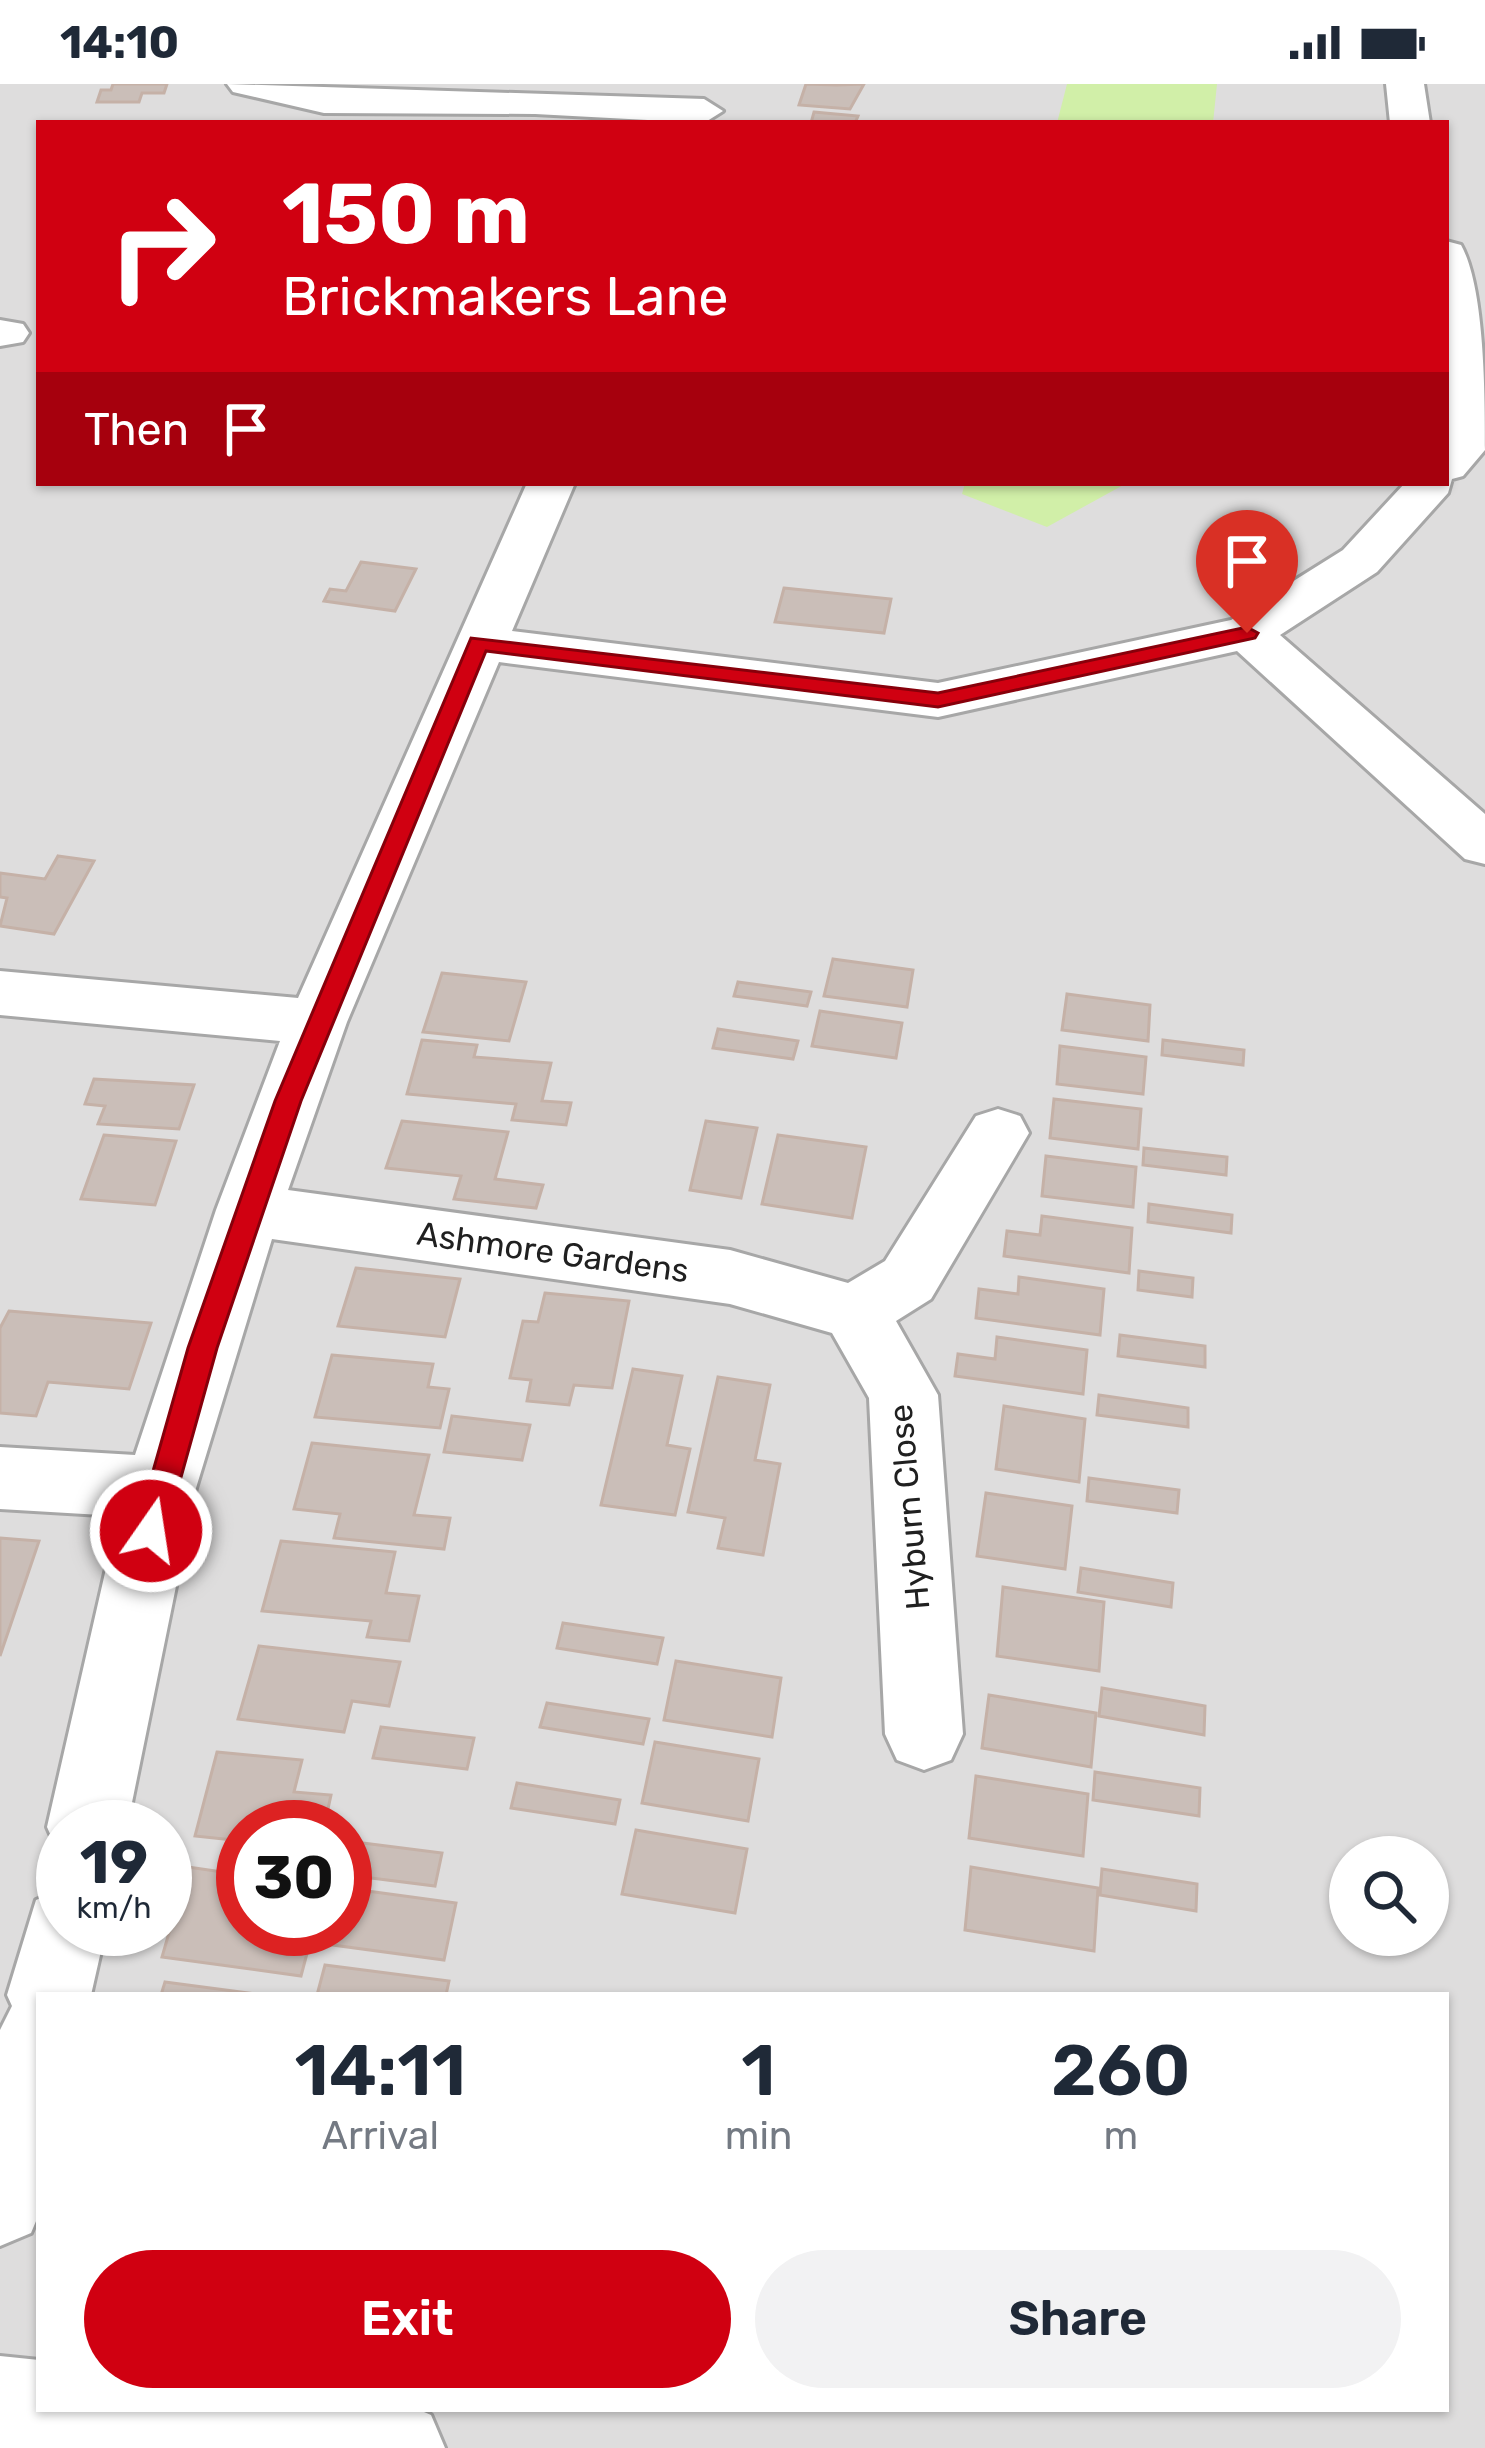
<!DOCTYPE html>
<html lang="en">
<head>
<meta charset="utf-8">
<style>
  body { margin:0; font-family:Rubik,sans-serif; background:#f2f2f3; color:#1f2937; height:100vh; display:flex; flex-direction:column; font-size:45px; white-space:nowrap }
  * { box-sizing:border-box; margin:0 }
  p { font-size:39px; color:#747a83 }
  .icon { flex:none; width:66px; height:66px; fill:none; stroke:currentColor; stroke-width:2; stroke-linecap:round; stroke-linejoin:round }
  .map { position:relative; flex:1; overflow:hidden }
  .panel { position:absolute; left:36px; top:1908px; width:1413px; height:420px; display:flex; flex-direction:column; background:#fff; border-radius:0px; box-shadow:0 3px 9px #0004 }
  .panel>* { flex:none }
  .guide { position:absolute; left:36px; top:36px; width:1413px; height:366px; border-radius:0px; box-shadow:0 3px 9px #0004; background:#d00011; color:#fff; overflow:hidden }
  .tools { position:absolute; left:1329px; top:1752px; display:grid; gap:24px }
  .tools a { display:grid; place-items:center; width:120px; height:120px; border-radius:50%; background:#fff; box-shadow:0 3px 9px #0004; font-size:60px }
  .speed { position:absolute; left:36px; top:1716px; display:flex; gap:24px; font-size:60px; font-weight:700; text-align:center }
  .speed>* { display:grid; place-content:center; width:156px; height:156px; border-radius:50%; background:#fff; box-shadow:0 3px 9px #0004; line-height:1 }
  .speed small { font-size:30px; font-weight:400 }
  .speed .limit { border:18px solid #d22; background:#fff; color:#111 }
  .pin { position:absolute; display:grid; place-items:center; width:102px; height:102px; color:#fff; margin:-123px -51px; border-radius:50% 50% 50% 0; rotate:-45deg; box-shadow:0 0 12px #0007 }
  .pin .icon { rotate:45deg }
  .me { position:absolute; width:132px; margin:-66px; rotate:13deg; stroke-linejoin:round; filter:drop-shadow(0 0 9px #0008) }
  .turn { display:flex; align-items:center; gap:42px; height:252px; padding:0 48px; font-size:54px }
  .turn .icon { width:156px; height:156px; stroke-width:2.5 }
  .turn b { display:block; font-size:84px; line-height:102px }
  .then { display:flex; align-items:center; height:114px; padding:0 48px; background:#0003; gap:24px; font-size:45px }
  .eta { display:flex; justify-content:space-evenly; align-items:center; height:204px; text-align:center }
  .eta b { font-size:72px; font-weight:600; line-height:84px }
  .cta { display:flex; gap:24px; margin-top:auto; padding:24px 48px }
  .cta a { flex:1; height:138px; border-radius:72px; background:#d00011; color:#fff; font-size:48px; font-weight:600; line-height:138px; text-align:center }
  .cta a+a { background:#f2f2f3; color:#1f2937 }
  .status { display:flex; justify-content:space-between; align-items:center; height:84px; padding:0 60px; background:#fff; direction:ltr }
  .status svg { height:33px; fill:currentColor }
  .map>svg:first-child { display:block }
</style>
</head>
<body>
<div class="status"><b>14:10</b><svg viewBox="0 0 49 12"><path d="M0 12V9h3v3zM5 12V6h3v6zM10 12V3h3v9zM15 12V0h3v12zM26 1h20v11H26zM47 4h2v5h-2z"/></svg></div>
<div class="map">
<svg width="1485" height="2364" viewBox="0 0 1485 2364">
  <rect width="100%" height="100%" fill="#f1ede6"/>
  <path fill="#dedddd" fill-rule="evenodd" d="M0,0h1485v2364h-1485zM39,39h1407v360h-1407zM63,1743h102v102h-102zM243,1743h102v102h-102zM1350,1773h78v78h-78zM39,1911h1407v414h-1407z"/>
  <path fill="#d1efa8" d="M1067,0h150l-4,39h-156z
    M965,399h162l-80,44 -85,-33z"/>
  <path fill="#cabeb8" stroke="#c5b1a7" stroke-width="3" d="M113,0h54l-3,9h-22l-3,9h-42l4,-12h10z
    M806,0l31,1 27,-1 -14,25 -51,-4z
    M814,28l44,4 -3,7h-44z
    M361,478l55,7 -21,42 -71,-10 6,-12 16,2z
    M784,504l107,11 -7,34 -109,-11z
    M58,772l36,5 -40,73 -54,-8 7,-28 -7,-1v-24l45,6z
    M833,875l80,11 -6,37 -83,-11z
    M442,889l84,9 -17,59 -86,-9z
    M738,898l73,10 -4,14 -73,-10z
    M1067,910l83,11 -2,36 -86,-11z
    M820,927l82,12 -6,35 -84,-12z
    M718,945l80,12 -5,18 -80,-11z
    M422,956l55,5 -3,12 77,6 -9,38 29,2 -5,22 -54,-5 4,-16 -109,-10z
    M1163,956l81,10 -1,15 -81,-10z
    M1060,962l86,11 -3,37 -86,-10z
    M94,995l100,6 -15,44 -81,-5 7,-18 -20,-2z
    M1054,1015l87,10 -3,40 -88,-11z
    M402,1037l106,11 -13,47 48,6 -7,23 -82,-9 7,-23 -75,-8z
    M706,1037l51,7 -16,70 -51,-8z
    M104,1051l72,6 -21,64 -74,-6z
    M778,1051l88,12 -14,71 -90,-14z
    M1144,1064l83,9 -1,18 -83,-10z
    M1046,1072l90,11 -3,40 -91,-11z
    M1149,1120l83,11 -1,18 -83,-11z
    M1042,1132l90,12 -3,45 -125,-17 3,-25 33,4z
    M356,1184l104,11 -15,58 -107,-11z
    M1139,1187l54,7 -1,19 -54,-7z
    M1019,1193l85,12 -4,46 -124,-17 3,-29 39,5z
    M545,1209l84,8 -17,87 -38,-3 -5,20 -42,-4 4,-21 -21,-2 13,-57 15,1z
    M9,1227l142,12 -22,66 -81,-7 -12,34 -36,-3v-85z
    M1120,1251l85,11v21l-87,-11z
    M997,1253l90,13 -4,44 -128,-18 3,-22 37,5z
    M332,1271l101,9 -5,23 21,2 -9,39 -125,-11z
    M633,1285l49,7 -15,69 23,4 -15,66 -74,-10z
    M718,1293l52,8 -15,75 25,4 -17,91 -45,-7 7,-30 -37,-6z
    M1099,1311l89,13v19l-91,-12z
    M1004,1322l81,13 -6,63 -83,-13z
    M452,1332l78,9 -8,35 -78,-8z
    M312,1359l117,12 -15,60 36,3 -6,31 -110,-11 6,-24 -46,-5z
    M1089,1394l90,12 -2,23 -90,-12z
    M986,1409l86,13 -7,63 -88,-13z
    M0,1454l39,3 -39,115z
    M281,1457l114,11 -9,41 33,3 -10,45 -42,-4 4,-16 -109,-10z
    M1081,1484l92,15 -2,24 -93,-15z
    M1003,1503l101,15 -5,69 -102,-15z
    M563,1539l100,15 -6,26 -100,-16z
    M259,1562l141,16 -11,44 -37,-5 -8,31 -106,-13z
    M676,1577l105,17 -9,59 -108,-17z
    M1102,1604l103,18 -1,29 -105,-19z
    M989,1611l107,18 -5,54 -109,-19z
    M547,1619l102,16 -6,25 -103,-17z
    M381,1643l93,11 -7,31 -94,-11z
    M655,1658l104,17 -11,62 -106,-18z
    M217,1668l85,8 -8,32 37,3 -7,32h-81v14l-48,-5z
    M1095,1688l105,16 -1,28 -106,-16z
    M976,1692l112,18 -5,62 -114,-18z
    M517,1699l103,17 -5,24 -104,-16z
    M636,1746l111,19 -12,64 -113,-19z
    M355,1758l87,11 -7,33 -88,-11z
    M188,1783l55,8v54h102v-41l111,15 -12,57 -134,-18 -9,34 -139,-19z
    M971,1783l127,21 -4,63 -129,-21z
    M1102,1785l95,15 -1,27 -96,-16z
    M325,1881l124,16 -3,14h-129z
    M165,1898l98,13h-102z"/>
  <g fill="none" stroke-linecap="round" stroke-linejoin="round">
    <defs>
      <path id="minor" d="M227,0l477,15 19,12 -19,12 -169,-9 -211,-1 -91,-21z
        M1386,0h38l6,39h-40z
        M1446,157l15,4c24,43 24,152 24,205l-22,26 -11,3 -4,14 -71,79 -97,63 205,179v50l-20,-5 -228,-208 -299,66 -439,-55 -152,360 -59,168 442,60 118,33 37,-22 91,-145 22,-7 22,7 9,17 -98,166 -35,22 42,74 25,339 -12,26 -27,10 -27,-10 -12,-26 -16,-336 -37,-65 -102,-29 -458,-65 -76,249 -69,339h-64v29l-4,-2 -12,-27 71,-311 -118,-7v-62l135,8 81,-245 64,-169 -280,-26v-44l298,27 229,-515h48l-63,148 426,52 293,-63 112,-70 62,-67h41z
        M0,236l23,4 6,9 -6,9 -23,4z
        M63,1805v40h43l-15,66h-52v219l-8,19 -31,13v-216l12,-24 -5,-11 29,-95z
        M0,2272l39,4v49h378l14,6 14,33h-445z"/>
    </defs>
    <use href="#minor" stroke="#a7a7a7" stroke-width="6"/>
    <use href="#minor" fill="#fff" fill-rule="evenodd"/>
  </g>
  <path fill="#d00011" stroke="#87000b" stroke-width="3" d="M1247,543l11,6 -3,5 -317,69 -452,-56 -185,450 -84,247 -51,183 -15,13 -11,-4 -4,-9 52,-183 87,-247 196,-463 467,55z"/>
  <g text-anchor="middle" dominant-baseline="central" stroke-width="9" stroke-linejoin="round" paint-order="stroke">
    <g font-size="33" fill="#202020" stroke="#fff">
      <text transform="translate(553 1168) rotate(8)">Ashmore Gardens</text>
      <text transform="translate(909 1423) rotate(-95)">Hyburn Close</text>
    </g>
  </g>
</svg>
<div class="tools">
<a><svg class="icon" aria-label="search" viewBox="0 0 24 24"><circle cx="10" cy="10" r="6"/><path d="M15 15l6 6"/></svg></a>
</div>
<div class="speed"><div>19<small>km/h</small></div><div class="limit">30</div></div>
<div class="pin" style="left:1247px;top:549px;background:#d93025"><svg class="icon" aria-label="arrive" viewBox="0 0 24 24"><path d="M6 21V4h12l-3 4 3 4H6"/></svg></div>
<svg class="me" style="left:151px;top:1447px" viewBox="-20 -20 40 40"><circle r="17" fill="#d00011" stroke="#fff" stroke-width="3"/><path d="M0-11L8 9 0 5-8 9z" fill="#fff"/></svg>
<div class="guide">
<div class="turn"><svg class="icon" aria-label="right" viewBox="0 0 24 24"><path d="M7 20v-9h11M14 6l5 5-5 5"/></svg><div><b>150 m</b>Brickmakers Lane</div></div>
<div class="then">Then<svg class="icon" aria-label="arrive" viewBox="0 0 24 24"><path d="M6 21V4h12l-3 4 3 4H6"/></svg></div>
</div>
<section class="panel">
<div class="eta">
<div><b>14:11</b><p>Arrival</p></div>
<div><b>1</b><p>min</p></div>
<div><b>260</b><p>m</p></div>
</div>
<div class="cta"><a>Exit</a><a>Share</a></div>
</section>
</div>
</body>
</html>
